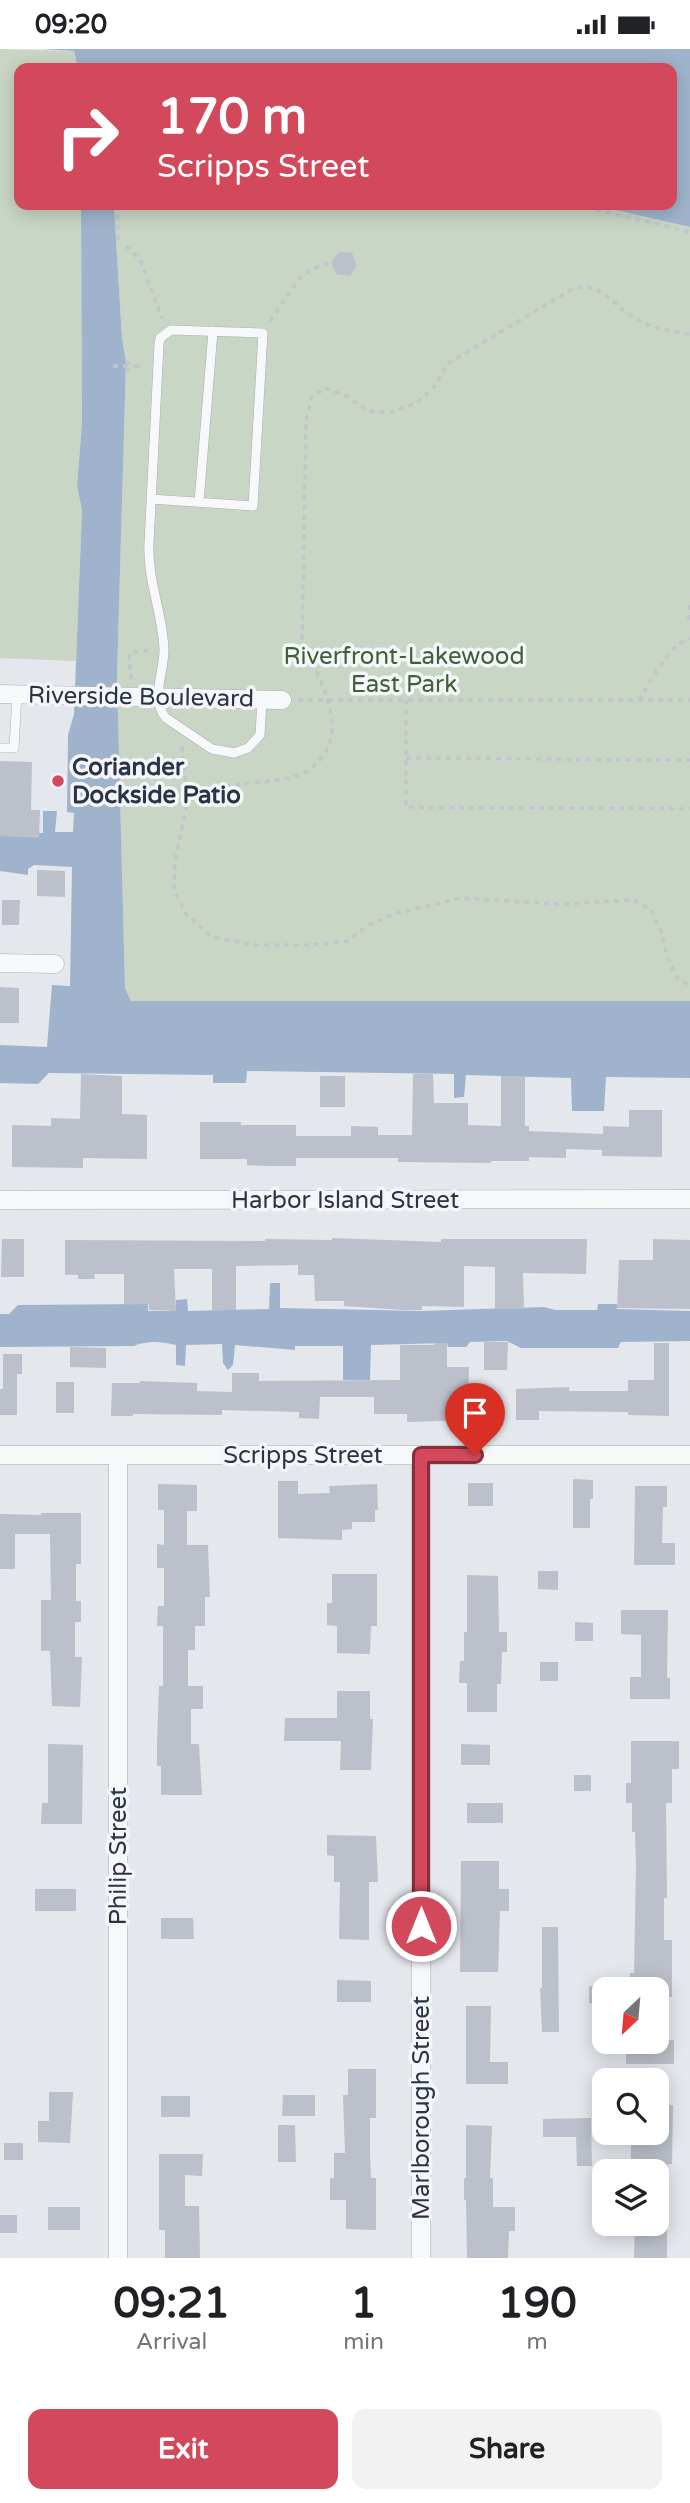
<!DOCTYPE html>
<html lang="en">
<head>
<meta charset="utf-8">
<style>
  body { margin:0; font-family:"Varela Round",sans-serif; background:#f2f2f2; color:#202124; height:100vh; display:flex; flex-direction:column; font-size:26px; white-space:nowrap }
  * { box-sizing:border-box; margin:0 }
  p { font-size:23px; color:#757577 }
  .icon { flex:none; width:38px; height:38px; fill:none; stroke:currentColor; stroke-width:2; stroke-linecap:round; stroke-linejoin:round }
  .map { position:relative; height:2209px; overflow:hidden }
  .panel { display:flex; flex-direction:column; background:#fff; flex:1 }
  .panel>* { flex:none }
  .hud { position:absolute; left:14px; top:14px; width:663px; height:147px; border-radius:14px; box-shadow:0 4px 18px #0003; background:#d1495b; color:#fff; overflow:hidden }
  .needle { width:46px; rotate:206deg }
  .tools { position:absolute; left:592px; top:1928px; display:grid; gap:14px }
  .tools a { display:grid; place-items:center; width:77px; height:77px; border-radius:14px; background:#fff; box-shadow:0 4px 18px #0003; font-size:35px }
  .pin { position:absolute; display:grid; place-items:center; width:60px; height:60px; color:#fff; margin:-72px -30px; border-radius:50% 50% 50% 0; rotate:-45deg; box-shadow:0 0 7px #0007 }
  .pin .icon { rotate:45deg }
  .me { position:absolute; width:77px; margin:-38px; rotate:0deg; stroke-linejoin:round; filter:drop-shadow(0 0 5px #0008) }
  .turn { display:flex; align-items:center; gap:24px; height:147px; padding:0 28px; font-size:32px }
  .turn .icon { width:91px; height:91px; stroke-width:2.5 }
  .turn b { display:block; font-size:49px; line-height:60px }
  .eta { display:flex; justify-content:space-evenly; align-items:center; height:119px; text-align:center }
  .eta b { font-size:42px; font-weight:700; line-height:49px }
  .button { display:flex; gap:14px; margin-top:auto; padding:14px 28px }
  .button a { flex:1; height:80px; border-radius:14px; background:#d1495b; color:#fff; font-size:28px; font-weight:700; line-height:80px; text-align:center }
  .button a+a { background:#f2f2f2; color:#202124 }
  .status { display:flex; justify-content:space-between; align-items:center; height:49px; padding:0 35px; background:#fff; direction:ltr }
  .status svg { height:19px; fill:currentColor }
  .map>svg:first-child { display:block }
</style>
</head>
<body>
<div class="status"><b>09:20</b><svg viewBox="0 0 49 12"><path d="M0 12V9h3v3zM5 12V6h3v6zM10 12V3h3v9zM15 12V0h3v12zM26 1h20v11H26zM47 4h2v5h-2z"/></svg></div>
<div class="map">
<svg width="690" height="2209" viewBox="0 0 690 2209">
  <rect width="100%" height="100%" fill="#e4e7ec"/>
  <path fill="#c9d6c5" d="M0,0l74,2 4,17h-59v137h62l1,218 -5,63 5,24 -6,151 -76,-3z
    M114,156h478l98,22v774h-559l-6,-13 -8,-311 9,-315 -4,-24z"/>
  <path fill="#9fb4cc" d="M42,0h648v178l-97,-22h79v-137h-594l-4,-17z
    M81,156h33l8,133 4,24 -9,315 8,311 6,13h559v77l-84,-1 -2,34h-32l-1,-33 -105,-3 -2,22 -10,1v-24l-207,-3 -1,12h-33v-8l-164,-2 -11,11 -38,-1v-38l47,2 5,-62 18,1 2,-119 -38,-2 -6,4v6l-28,-4v-40l43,2v-22h14l-2,21h18l1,-19 -7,-1 1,-77 6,-21 8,-204 -5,-24 5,-63z
    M270,1234h10v25l142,3 122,-4 11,3h42l1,-6h19v5l73,2v30l-69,1 -3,6h-97l-14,-7 -37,1 -4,5h-18l-1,-4 -76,2 -1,35h-27v-34h-48v4l-60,-5 -2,20 -5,5 -5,-7 -1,-19 -36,1 -1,21 -9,-1v-20c-15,-3 -27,-5 -42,1l-134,1v-33h9l9,-9 130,-1v7h28v-11l11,-1 1,12 81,-2z"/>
  <path fill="#bbc0ca" d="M339,203l13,1 5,13 -7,10 -14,-2 -5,-12z
    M0,712l32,1 -1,48h9l-1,28 -39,-2z
    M37,821l28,1v26l-28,-1z
    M2,851h18l-1,25h-17z
    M0,938l19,1v35h-19z
    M81,1025l41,2v38l25,1v44l-64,-1v10l-71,-1v-42l39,1v-8l29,1z
    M413,1025h20l1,29h34v22l33,1v-50h24v50h4v5l74,3v-8l26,1v-17h33v47l-60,-1v-6l-36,-1v9l-37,-1v4h-38v2l-93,-1v-4h-102v8h-26l-23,-1v-6h-47v-37h41v3h55v11h55v-10l27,1v8h34z
    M320,1027h25v31h-25z
    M332,1189l109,4v-3h146l-1,35 -63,-1 1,36h-29v-42l-31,-1v41l-42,-1v4h-18l-60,-4v-5h-29l-1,-26h-16v-10l-62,1v44h-24v-41h-38l2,42 -27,-1v-6h-25v-30h-30l1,5h-17v-4h-13v-35l200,1v-2l67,1z
    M2,1190h22v38h-23z
    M653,1190l37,1v69l-73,-1 2,-48h34z
    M484,1293h24l-1,28h-23z
    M434,1294h13v24h22l-1,53 -61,2v-8h-33v-17h-54l-1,22 -20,-1v-6l-77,-2v5l-89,-1v2h-22l1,-33h28v-2l57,2v8l35,1v-19h27v8l141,-1v-35h34z
    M654,1294h15v73l-41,-1v-3l-89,-1v9h-23v-31l53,-2v4h59v-11h26z
    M70,1298l36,1v20l-36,-1z
    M3,1305h19v20h-5v41h-17v-26h3z
    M56,1333h18v31h-18z
    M573,1430l20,1v19h-3v29h-17z
    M278,1432h20v13l32,-1 -1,-7 48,-2 1,26h-3v12h-23v7l-10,1v10l-64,-2z
    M468,1434h25v23h-25z
    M158,1435l39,1v26h-10v34h21l2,52h-5v29h-10v24h-7v36h15v23h-12v35h8l3,51h-41v-29h-4v-22l2,-58h4v-60h-6l1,-20h6v-38h-7v-24l7,1v-35h-6z
    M635,1437h32v21h-4l-1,36h13v22h-41z
    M41,1464h40v51h-5v37h5v21h-6v35h7l-2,50 -28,-1 -2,-55h-9v-51h10l-1,-66h-35v35h-15v-55l41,1z
    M538,1522h20v19l-20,-1z
    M332,1525h45v52h-6l-1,28 -33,-1v-27l-10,-1v-22h5z
    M467,1526l31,1 1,56h8v20h-5l-1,32h-4v28h-30v-29h-8l1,-22h4v-29h3z
    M621,1561h47l-1,68h3v21h-40v-22h11v-42l-20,-1z
    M575,1573l18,1v18h-18z
    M540,1613h18v19h-18z
    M337,1642h33v28h3l-2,51h-31l1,-29h-57l1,-23h52z
    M631,1692h48v28h-7v34h-6l1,95h-3v42h8v57h-16v-7h-26v-17h4l2,-108 -1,-33h-3v-29h-6v-20h5z
    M48,1695l35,1 -1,79h-41l1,-21h6z
    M461,1695l29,1v20h-29z
    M574,1726h17v16h-17z
    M467,1754h36v20h-36z
    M327,1786l49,1 2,46h-9v58l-30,-1 1,-57h-6v-26l-7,-1z
    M461,1812h38v28h10v22h-9l-2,61h-38z
    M35,1840h41v22h-41z
    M161,1869h32l1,21h-33z
    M542,1878h16l1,105h-17l-2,-44h2z
    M337,1931l34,1v21h-34z
    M589,1937h15v18l-15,-1z
    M466,1957h25l-1,56h18v22h-42z
    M656,1991h18v24h-48v-22h30z
    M348,2020h28v49h-6v35l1,25h5v52l-30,-1v-29h-16v-22h4v-25h11l-2,-58h5z
    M49,2043h24l-3,51 -32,-1v-21h11z
    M283,2046h32v21h-33z
    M161,2047h29v21h-29z
    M656,2056h17l-1,59h-4l-1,8h-36v-33h25z
    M591,2069l1,48h-15l-1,-29h-33v-18z
    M278,2076h17l1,37h-18z
    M466,2076l26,1 -2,52h3v29h22v24h-6l-1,27h-41l-1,-58h-2v-22h2z
    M4,2094h19v17h-19z
    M159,2105h44l-1,22 -17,-1v31h14l1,52h-35v-28h-6z
    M48,2158h32v23h-32z
    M0,2166h17v18h-17z
    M635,2175h32v34h-33z"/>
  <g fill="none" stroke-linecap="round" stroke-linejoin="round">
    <defs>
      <path id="lane" d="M151,450l102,7 10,-173 -92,-3 -11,8 -1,6 -10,199c-2,37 14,71 15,107 0,22 -14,50 2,68l46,31 22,4 14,-5 12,-13 2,-35
        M199,453l14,-171
        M0,699h14l3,-54"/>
      <path id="street" d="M0,645l282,6
        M0,914l55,1
        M0,1151l690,-1
        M0,1406h690
        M118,1406v803
        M421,1406v803"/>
    </defs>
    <use href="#lane" stroke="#a9aeb7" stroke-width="10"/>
    <use href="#street" stroke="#a9aeb7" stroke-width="19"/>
    <path stroke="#c2c5cb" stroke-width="3.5" stroke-dasharray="5 5" stroke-linecap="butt" d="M117,156l1,35
      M577,156l113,27
      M126,197l14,14 22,58
      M270,272l29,-42 13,-10 19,-7
      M126,313l9,4 11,1
      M113,317h22
      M125,322l9,-3
      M689,556v15
      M131,630l-2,-22 2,-5 20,-1
      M298,651h392
      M406,651v107l284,2
      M639,651c14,-22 27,-52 51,-62
      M182,697l6,55 -13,60 -1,29 12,24 26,23 44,8h53l38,-4 20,-15 27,-12 66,-16 99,6 75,-4 17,10 10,21 6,26 10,21 13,8
      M406,709l284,2
      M188,752c14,-7 30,-14 46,-16 21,-3 44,-3 65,-10 5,-1 9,-5 13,-8 41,-30 9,-90 -10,-123l4,-222 5,-24 14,-10 23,9 20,14 25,1 25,-10 16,-15 13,-23 127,-76c25,-5 35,11 53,25 5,4 13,8 19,11 15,6 29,8 44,10"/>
    <use href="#lane" stroke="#f7f8fa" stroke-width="9"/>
    <use href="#street" stroke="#f7f8fa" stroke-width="18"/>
  </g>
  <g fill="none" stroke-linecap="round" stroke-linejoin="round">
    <defs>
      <path id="route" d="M421,1877v-471h54"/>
    </defs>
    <use href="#route" stroke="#882f3b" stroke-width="18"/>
    <use href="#route" stroke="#d1495b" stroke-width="12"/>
  </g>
  <circle fill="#d1495b" stroke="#f4f6f9" stroke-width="2.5" cx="58" cy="732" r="7"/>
  <g text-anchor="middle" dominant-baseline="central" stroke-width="7" stroke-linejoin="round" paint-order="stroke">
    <g font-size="24" fill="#3f6138" stroke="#f4f6f9">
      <text x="404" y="607">Riverfront-Lakewood<tspan x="404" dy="28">East Park</tspan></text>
    </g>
    <g font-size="24" fill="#2b3445" stroke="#f4f6f9">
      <text transform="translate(141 648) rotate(1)">Riverside Boulevard</text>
      <text x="345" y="1151">Harbor Island Street</text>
      <text x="303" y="1406">Scripps Street</text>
      <text transform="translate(118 1807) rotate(-90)">Philip Street</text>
      <text transform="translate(421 2059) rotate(-90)">Marlborough Street</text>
    </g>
    <g font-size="24" font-weight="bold" fill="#2b3445" stroke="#f4f6f9" text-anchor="start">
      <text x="72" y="718">Coriander<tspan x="72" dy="28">Dockside Patio</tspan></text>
    </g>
  </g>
</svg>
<div class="tools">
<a><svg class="needle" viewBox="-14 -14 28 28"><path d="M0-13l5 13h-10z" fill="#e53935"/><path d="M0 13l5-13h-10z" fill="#757577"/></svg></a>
<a><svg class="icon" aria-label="search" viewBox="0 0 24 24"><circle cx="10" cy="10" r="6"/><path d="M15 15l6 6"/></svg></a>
<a><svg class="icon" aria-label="layers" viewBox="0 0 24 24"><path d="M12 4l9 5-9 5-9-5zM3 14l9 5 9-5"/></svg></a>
</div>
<div class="pin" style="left:475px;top:1406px;background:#d93025"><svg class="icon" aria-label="arrive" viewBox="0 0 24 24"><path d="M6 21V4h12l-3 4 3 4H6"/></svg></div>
<svg class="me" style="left:421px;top:1877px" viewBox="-20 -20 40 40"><circle r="17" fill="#d1495b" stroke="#fff" stroke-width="3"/><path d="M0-11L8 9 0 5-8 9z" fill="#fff"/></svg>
<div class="hud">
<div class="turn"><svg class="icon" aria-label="right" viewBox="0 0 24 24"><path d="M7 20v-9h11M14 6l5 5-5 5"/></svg><div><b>170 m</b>Scripps Street</div></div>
</div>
</div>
<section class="panel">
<div class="eta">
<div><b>09:21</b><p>Arrival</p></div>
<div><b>1</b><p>min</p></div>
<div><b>190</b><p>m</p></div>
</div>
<div class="button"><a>Exit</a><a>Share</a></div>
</section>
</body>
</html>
